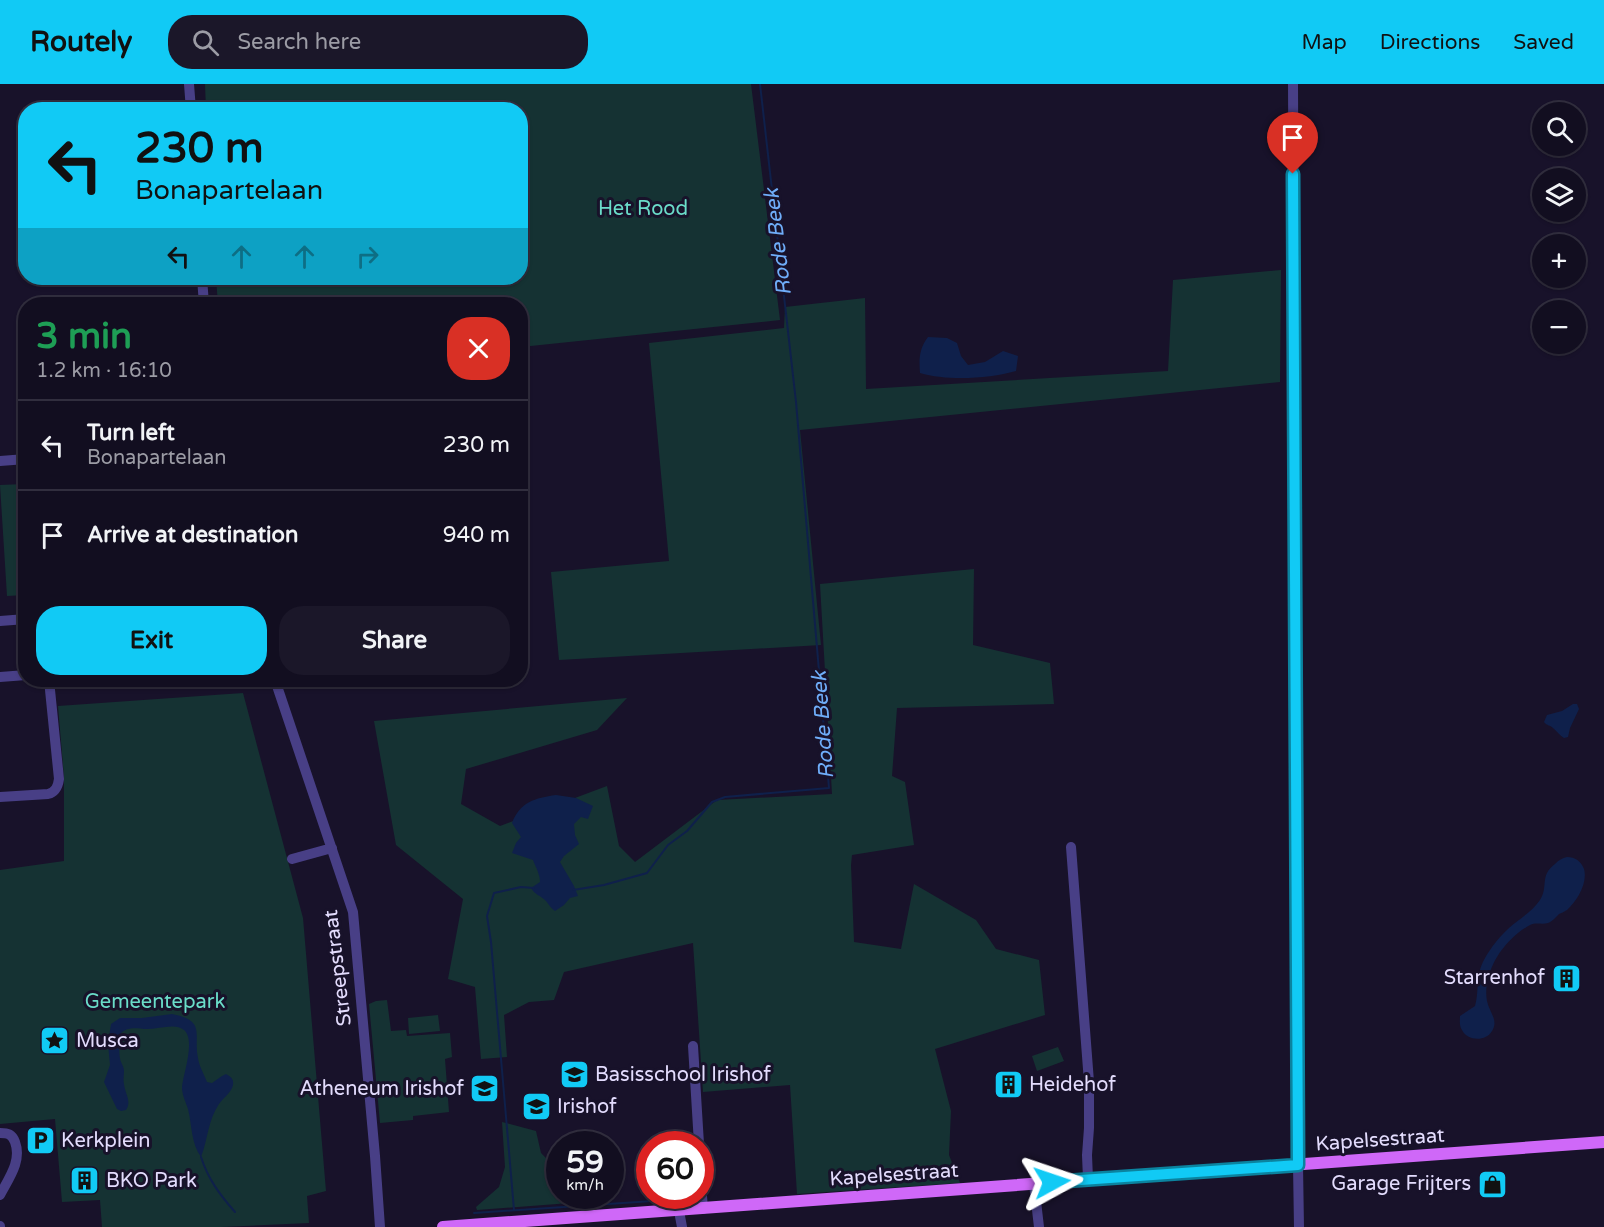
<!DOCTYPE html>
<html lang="en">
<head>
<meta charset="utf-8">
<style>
  body { margin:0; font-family:"Varela Round",sans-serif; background:#1b1729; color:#f1f3f6; height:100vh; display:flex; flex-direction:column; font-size:22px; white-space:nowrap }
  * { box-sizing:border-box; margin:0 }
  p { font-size:20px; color:#9c9ca5 }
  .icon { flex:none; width:33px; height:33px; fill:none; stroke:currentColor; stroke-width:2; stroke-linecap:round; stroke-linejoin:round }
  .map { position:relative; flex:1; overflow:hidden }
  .panel { position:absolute; left:18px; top:213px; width:510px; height:390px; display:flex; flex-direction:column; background:#120e20; border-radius:24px; box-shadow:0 2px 4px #0004,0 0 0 2px #312e3e }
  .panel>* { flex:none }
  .banner { position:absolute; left:18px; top:18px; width:510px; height:183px; border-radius:24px; box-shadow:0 2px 4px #0004,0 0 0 2px #312e3e; background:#11caf5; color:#111; overflow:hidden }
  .controls { position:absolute; left:1532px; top:18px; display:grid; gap:12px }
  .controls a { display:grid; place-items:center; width:54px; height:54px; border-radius:50%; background:#120e20; box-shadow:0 2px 4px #0004,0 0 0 2px #312e3e; font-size:30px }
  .speed { position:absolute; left:546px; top:1047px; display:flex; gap:12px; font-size:30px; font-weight:700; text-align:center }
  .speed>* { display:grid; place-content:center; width:78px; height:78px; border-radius:50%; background:#120e20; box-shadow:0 2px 4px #0004,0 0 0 2px #312e3e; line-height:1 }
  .speed small { font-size:15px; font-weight:400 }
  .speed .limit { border:9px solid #d22; background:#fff; color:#111 }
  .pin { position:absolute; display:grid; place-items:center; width:51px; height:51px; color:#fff; margin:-62px -26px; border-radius:50% 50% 50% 0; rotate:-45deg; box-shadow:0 0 6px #0007 }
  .pin .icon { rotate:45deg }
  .me { position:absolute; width:66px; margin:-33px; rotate:85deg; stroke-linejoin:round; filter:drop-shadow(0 0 4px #0008) }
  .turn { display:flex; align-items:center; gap:21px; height:126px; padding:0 18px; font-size:27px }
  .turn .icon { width:78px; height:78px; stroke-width:2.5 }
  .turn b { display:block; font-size:42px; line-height:51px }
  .lanes { display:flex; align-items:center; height:57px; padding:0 18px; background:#0003; justify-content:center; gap:30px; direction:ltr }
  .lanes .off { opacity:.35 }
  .round { display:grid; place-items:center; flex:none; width:63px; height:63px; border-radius:24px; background:#1b1729 }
  .headline { display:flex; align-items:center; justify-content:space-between; height:102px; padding:0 18px }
  h1 { font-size:36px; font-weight:800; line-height:45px; color:#1e9e55 }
  .action { display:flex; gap:12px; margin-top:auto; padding:12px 18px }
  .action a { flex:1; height:69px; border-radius:24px; background:#11caf5; color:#111; font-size:24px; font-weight:800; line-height:69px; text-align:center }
  .action a+a { background:#1b1729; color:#f1f3f6 }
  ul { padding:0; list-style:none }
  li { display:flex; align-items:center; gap:18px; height:90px; padding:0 18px; border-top:2px solid #312e3e }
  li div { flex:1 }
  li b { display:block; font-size:22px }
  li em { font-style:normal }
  header { display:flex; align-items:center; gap:36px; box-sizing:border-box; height:84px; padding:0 30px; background:#11caf5; color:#111 }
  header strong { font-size:28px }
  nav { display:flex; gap:33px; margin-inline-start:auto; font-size:21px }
  .search { width:420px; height:54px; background:#1b1729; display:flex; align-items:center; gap:15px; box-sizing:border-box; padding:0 21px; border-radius:24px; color:#9c9ca5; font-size:22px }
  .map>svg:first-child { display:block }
</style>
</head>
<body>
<header>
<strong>Routely</strong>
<div class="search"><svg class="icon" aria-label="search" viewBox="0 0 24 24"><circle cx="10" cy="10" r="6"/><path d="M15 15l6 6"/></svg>Search here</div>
<nav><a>Map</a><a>Directions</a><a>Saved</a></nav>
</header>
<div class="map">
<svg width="1604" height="1143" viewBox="0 0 1604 1143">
  <rect width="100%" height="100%" fill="#18122a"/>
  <path fill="#153233" d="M205,0h546l29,236 -259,27 -1,-43h-302l-2,-26h304v-168l-314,-1z
    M1281,186l-1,112 -480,48 21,215 -262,15 -8,-88 118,-11 -20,-218 135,-15 1,-21 80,-9 1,91 302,-18 5,-91z
    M25,400v111l-18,1 -7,-111z
    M974,485l-1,76 77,18 4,41 -157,4 -5,68 13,6 9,63 -62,10 -1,10 3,77 47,7 13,-65 62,36 20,29 43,11 6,55 -110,34 16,62 -2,44 11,28 -163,11 -7,-109 -87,7 -10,-149 -129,29 -10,28 -25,2 -25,13 3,42 -26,2 -6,-72 -27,-8 15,-80 -67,-54 -22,-124 253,-23 -30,32 -131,39 -5,35 39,22 107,-40 12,60 16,16 82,-62 115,-6 -12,-210z
    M243,609l60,225 23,273 -19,5 2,27 -88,4h-119l-2,-27 -38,2 -7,-83 -55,5v-254l64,-9v-84l-6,-71z
    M387,916l4,31 15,-1 1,6 43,-3 2,24 -7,2 4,53 -36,4v4l-33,3 -11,-119 7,-3z
    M438,931l2,16 -31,3 -1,-16z
    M1058,963l6,14 -27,10 -5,-15z
    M502,1038l34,9 5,22 9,9 7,28 2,1 1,5h8l2,7 -93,7 -1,-3 23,-20 6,-20z"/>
  <path fill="#0f204b" d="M928,253l19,1 10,5 4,13 7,9 17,-3 18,-11 15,5 -2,15c-28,8 -69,10 -96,2 -1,-14 -1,-24 8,-36z
    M1573,620h4l2,5 -9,19 -2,9 -4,1c-5,-3 -7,-7 -11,-10 -3,-3 -6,-2 -9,-6l3,-7 15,-4z
    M556,711l20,3 17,8 -5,13 -7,-2 -7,7 1,11 4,9 -15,12 -4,6 14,24 4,10 -8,2 -6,7 -9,6c-4,-3 -6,-6 -9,-10 -6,-6 -11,-6 -15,-13l9,-6c0,-8 -4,-14 -7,-22l-21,-7 4,-10 5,-6 -9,-14c8,-21 23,-25 44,-28z
    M1567,773c8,0 14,4 17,12 4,14 -7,32 -17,41 -3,2 -6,3 -8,4 -4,4 -6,7 -11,9 -6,2 -12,-1 -18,2 -13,7 -25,19 -33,32 -7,11 -13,30 -10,44 2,11 12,19 5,30 -6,11 -25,10 -30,-1 -3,-5 -2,-9 -2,-14l15,-10c3,-10 2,-21 4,-32 3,-16 18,-35 30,-46 10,-9 23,-16 31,-28 9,-14 -1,-24 15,-36 4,-4 7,-6 12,-7z
    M172,930c35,7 21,20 26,44 1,8 6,16 9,24l5,1 10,-7 4,-2c5,3 8,5 7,11 -1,7 -10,13 -14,19 -11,16 -11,35 -18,53 -10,-13 -9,-32 -13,-48 -2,-7 -6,-13 -6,-22 1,-13 14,-47 2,-57 -9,-8 -27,0 -40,-1 -7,-1 -20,-2 -24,6 -1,2 -1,20 0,23 0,4 4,8 4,13 0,4 -1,9 0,13 1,10 8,17 2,26l-5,1 -4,-2 -13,-27 6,-17 -2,-21 3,-20 9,-6h22z"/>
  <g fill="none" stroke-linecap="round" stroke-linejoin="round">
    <path stroke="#0f204b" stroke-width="2" d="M573,806l31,-5 43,-12 21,-28 19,-14 25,-29 13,-5 104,-9 -33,-386 -36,-318
      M201,1073c7,22 19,38 34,55
      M514,1126l-23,-268 -4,-26 7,-23 27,-6 13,1
      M474,1129l223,-15"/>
    <path stroke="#483f86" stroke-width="10" d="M189,0l2,26
      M1293,0l5,1081 1,62
      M202,194l2,26
      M0,377l26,-2
      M0,537l26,-2
      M0,593l26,-2
      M275,596l78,232 22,244 5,71
      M0,713l48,-3c8,-2 10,-8 11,-15l-10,-99
      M1071,763l18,235v46l-2,27 1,24
      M292,775l40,-11
      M693,962l6,98
      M0,1049c8,0 12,1 15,9 7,19 -6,36 -15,53
      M700,1087l3,38
      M1034,1100l5,43
      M679,1127l3,16
      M0,1142v1"/>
    <path stroke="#cf68f8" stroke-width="12" d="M443,1143l1161,-85"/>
  </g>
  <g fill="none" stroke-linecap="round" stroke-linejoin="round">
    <defs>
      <path id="route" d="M1052,1098l246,-17 -5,-991"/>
    </defs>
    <use href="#route" stroke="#0b839f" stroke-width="15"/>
    <use href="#route" stroke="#11caf5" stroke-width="10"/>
  </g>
  <defs>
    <symbol id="building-square" viewBox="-11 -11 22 22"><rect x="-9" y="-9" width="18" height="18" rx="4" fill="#11caf5" stroke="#18122a"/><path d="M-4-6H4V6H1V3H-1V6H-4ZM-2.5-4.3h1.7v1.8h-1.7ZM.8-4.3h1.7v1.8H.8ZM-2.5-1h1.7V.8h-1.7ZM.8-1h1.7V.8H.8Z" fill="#111"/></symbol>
    <symbol id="sight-square" viewBox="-11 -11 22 22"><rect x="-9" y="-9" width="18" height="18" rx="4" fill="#11caf5" stroke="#18122a"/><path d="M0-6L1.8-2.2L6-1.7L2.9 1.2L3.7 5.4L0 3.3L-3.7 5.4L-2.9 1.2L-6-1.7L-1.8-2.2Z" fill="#111"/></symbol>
    <symbol id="school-square" viewBox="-11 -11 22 22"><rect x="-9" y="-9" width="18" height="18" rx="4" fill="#11caf5" stroke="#18122a"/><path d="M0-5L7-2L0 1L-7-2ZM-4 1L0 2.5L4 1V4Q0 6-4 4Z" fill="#111"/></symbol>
    <symbol id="parking-square" viewBox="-11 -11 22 22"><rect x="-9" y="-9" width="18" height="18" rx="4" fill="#11caf5" stroke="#18122a"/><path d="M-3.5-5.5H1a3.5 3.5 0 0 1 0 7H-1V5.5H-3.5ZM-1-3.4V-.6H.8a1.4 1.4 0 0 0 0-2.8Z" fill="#111"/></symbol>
    <symbol id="shop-square" viewBox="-11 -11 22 22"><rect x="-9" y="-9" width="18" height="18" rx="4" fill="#11caf5" stroke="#18122a"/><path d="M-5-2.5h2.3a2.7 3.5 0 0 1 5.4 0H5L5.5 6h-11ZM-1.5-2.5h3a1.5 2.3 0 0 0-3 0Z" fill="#111"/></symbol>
  </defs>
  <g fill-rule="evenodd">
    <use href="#building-square" x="1550" y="878" width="33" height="33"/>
    <use href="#sight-square" x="38" y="940" width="33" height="33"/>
    <use href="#school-square" x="558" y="974" width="33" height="33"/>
    <use href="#building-square" x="992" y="984" width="33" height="33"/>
    <use href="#school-square" x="468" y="988" width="33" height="33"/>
    <use href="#school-square" x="520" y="1006" width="33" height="33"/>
    <use href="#parking-square" x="24" y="1040" width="33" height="33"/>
    <use href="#building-square" x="68" y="1080" width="33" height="33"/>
    <use href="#shop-square" x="1476" y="1084" width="33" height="33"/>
  </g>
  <g text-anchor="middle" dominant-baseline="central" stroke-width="6" stroke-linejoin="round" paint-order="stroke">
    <g font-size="20" fill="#6adcc9" stroke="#18122a">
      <text x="643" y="125">Het Rood</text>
      <text x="155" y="918">Gemeentepark</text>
    </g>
    <g font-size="20" fill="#e3dcfd" stroke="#18122a">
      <text transform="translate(338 884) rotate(-97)">Streepstraat</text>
      <text transform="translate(1380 1056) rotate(-4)">Kapelsestraat</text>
      <text transform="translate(894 1091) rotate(-4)">Kapelsestraat</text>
    </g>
    <g font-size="20" fill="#e3dcfd" stroke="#18122a" text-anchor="start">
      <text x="1545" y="894" text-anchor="end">Starrenhof</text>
      <text x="76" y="957">Musca</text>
      <text x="595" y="991">Basisschool Irishof</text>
      <text x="1029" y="1001">Heidehof</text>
      <text x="464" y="1005" text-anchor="end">Atheneum Irishof</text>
      <text x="557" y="1023">Irishof</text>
      <text x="61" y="1057">Kerkplein</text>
      <text x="106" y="1097">BKO Park</text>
      <text x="1471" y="1100" text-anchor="end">Garage Frijters</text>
    </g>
    <g font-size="21" font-style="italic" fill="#6fadf9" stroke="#18122a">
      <text transform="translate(778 158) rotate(-97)">Rode Beek</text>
      <text transform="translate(823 641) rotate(-94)">Rode Beek</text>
    </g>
  </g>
</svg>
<div class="controls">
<a><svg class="icon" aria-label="search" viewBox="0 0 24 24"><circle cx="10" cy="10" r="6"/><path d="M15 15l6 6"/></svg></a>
<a><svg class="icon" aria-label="layers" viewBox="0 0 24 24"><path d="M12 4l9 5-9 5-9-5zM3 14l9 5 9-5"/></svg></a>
<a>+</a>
<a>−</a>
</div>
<div class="speed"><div>59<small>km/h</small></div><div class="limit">60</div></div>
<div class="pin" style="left:1293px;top:90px;background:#d93025"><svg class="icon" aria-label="arrive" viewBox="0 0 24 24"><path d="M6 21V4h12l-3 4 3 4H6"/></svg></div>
<svg class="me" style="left:1052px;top:1098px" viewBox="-20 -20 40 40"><path d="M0-17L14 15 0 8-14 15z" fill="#11caf5" stroke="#fff" stroke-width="4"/></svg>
<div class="banner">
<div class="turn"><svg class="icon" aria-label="left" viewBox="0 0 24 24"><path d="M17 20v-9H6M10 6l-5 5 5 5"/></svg><div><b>230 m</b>Bonapartelaan</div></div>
<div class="lanes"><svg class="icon" aria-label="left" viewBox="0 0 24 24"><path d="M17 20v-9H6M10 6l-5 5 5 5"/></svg><svg class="icon off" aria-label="ahead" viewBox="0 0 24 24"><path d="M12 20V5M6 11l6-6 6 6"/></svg><svg class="icon off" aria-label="ahead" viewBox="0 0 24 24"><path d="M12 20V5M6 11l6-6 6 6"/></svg><svg class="icon off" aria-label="right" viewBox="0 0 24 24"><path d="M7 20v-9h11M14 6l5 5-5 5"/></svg></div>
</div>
<section class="panel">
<div class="headline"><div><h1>3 min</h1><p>1.2 km · 16:10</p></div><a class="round" style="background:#d93025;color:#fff"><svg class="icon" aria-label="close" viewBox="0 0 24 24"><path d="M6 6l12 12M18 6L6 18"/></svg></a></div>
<ul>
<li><svg class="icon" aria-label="left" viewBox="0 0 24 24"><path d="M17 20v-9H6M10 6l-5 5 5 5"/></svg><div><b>Turn left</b><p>Bonapartelaan</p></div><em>230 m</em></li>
<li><svg class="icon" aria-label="arrive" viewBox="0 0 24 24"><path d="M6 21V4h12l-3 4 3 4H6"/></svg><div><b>Arrive at destination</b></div><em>940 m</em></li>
</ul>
<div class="action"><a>Exit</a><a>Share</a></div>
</section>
</div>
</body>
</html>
